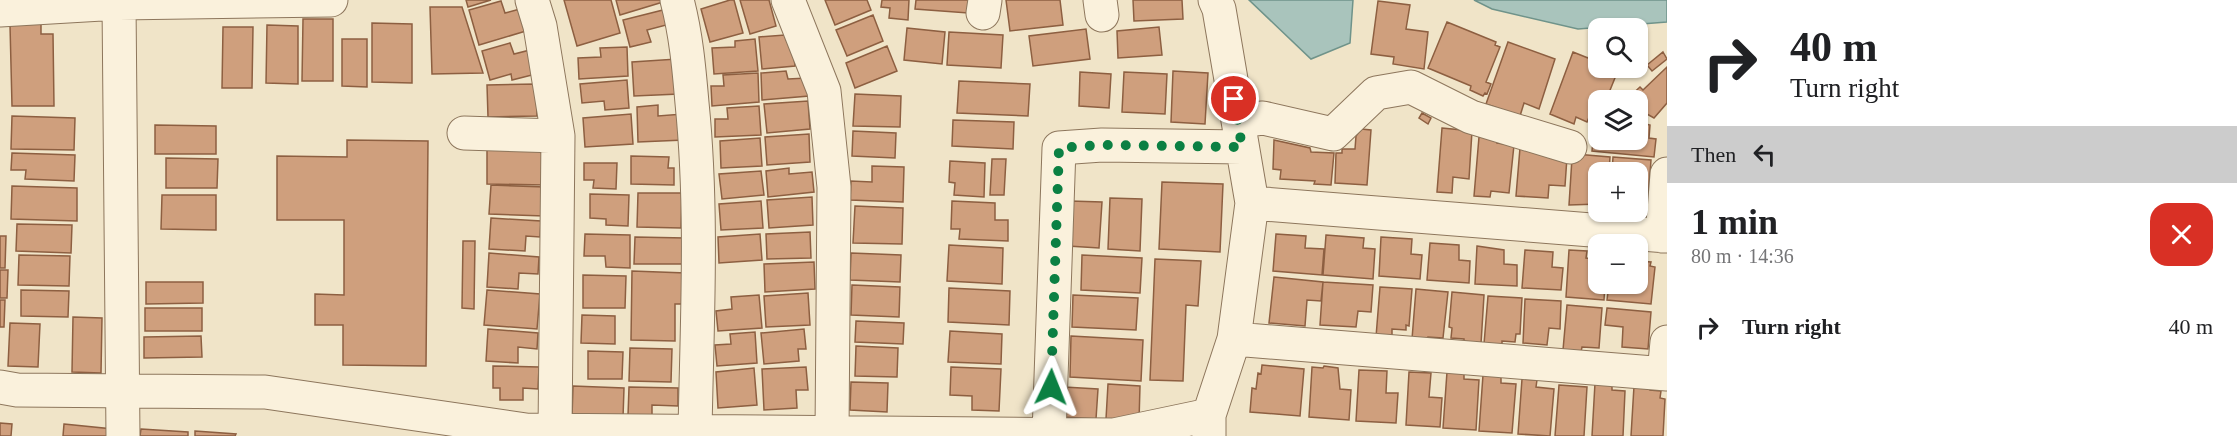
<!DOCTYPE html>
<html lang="en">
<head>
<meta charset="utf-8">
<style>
  body { margin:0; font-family:Georgia,serif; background:#f6f6f6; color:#202124; height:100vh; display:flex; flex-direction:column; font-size:22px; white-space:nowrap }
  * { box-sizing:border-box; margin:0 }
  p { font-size:20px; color:#757577 }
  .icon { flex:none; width:33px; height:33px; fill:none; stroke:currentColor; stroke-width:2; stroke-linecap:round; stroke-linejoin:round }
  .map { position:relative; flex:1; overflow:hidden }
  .side { display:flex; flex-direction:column; background:#fff; width:570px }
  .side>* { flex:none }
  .guide { background:#fff; color:#202124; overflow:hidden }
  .fabs { position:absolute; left:1588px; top:18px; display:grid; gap:12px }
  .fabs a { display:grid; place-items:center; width:60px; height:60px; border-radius:12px; background:#fff; box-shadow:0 2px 4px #0004; font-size:30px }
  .pin { position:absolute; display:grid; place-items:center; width:51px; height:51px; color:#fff; margin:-26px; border:3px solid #fff; border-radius:50%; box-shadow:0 2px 6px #0007 }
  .me { position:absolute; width:66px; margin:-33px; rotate:2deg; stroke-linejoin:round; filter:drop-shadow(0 0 4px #0008) }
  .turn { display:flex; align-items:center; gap:21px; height:126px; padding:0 24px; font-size:27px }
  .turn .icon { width:78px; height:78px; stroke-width:2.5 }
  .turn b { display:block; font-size:42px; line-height:51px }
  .then { display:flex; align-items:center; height:57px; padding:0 24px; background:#0003; gap:12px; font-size:22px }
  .round { display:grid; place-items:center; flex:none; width:63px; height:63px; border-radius:18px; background:#f6f6f6 }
  .head { display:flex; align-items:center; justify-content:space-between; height:102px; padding:0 24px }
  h1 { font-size:36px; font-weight:600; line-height:45px }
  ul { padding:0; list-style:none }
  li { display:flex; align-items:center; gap:18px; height:84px; padding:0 24px }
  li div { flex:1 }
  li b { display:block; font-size:22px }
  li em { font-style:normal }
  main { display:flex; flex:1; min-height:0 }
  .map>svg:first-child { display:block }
</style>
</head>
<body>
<main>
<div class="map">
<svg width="1667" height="436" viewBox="0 0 1667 436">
  <rect width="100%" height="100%" fill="#f0e4c8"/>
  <path fill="#a9c4bc" stroke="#6f938a" stroke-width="1.5" d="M1249,0h104l-3,43 -39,16z
    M1474,0h193v22l-89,7 -86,-20z"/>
  <path fill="#cf9f7d" stroke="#8d5f41" stroke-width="1.5" d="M466,0h25l-23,7z
    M564,0h47l9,33 -43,13z
    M616,0h46l1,2 -43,13z
    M730,0h4l9,33 -33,9 -9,-33z
    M740,0h29l7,26 -26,8z
    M825,0h42l4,10 -36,15z
    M882,0h27l-1,20 -19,-2 1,-10 -9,-1z
    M916,0h53l-1,13 -53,-4z
    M1006,0h54l3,25 -53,6z
    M1133,0h49l1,19 -49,2z
    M501,1l4,12 15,-4 6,22 -47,14 -10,-35z
    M1378,1l32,4 -4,24 22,3 -4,37 -31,-5 1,-7 -23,-3z
    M430,7h32l21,66 -51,1z
    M667,9l3,15 -23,6 4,12 -21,5 -7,-27z
    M873,15l10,26 -36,15 -11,-26z
    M303,19h30v62h-31z
    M1447,22l49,20 -1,3 5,2 -14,35 5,2 -4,10 -2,-1 -2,3 -13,-6 1,-4 -43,-18z
    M372,23l40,1v59l-40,-1z
    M41,24v10h12l1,72h-42l-2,-81z
    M267,25l31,1v58l-32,-1z
    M223,27h30l-1,61h-30z
    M1159,27l3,28 -44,3 -1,-27z
    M907,28l38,4 -3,32 -38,-4z
    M1086,29l4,30 -57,7 -4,-30z
    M949,32l54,3 -2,33 -54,-3z
    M785,35l1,5h6l3,26 -33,3 -3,-32z
    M342,39h25v48l-25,-1z
    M755,39l3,32 -44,3 -2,-26 23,-1v-6z
    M1508,42l47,17 -16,50 -15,-6 -4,13 -34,-12z
    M510,43l4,11 16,-4 6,24 -24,6 -1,-6 -21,6 -8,-29z
    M887,46l10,25 -42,17 -9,-25z
    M627,47l1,29 -49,3 -1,-21 23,-1 -1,-9z
    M1573,52l15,6 2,-4 9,4v10h20l-13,32h-7v3l-3,-2 -9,21 -11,-5 -2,7 -24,-10z
    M1663,52l4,7 -15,12 -5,-6z
    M1643,56l1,7h-6v-6z
    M677,59l2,35 -45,2 -2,-34z
    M1667,67v36l-13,15 -16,-9v-9h-8l-2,-2 12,-11 3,3z
    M786,71l2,8 19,-1 2,18 -47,4 -1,-27z
    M1173,71l35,2 -3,51 -34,-2z
    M1080,72l31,2 -2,34 -30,-2z
    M1124,72l43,2 -2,40 -43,-2z
    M758,73l1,29 -47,4 -1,-20h13l-1,-11z
    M627,80l2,28 -24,2 -1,-9 -22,2 -2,-19z
    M959,81l71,3 -2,32 -71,-3z
    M536,84l1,32 -49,1 -1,-32z
    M855,94l46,2 -1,31 -47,-1z
    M808,101l2,28 -43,4 -3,-29z
    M658,105v11l25,-2 1,26 -46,2 -1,-35z
    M759,106l2,29 -46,2v-18h13l-1,-11z
    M1422,113l9,5 -3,6 -9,-6z
    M631,114l2,30 -48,3 -2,-29z
    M12,116l63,2 -1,32 -63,-1z
    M1595,118h4v22h39v-18l12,3 -1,13 7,1 -2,18 -62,-6z
    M953,120l61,2 -1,27 -61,-3z
    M155,125l61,1v28h-61z
    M1442,128l30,3 -3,48 -16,-2 -1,16 -15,-1z
    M1361,129l10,1 -4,55 -32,-2 1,-30h6v-4h13l1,-13z
    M853,131l43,2 -1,25 -43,-2z
    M809,134l1,28 -43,3 -2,-28z
    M1479,137l18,1v5l17,2 -5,48 -18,-2 -1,6 -16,-1z
    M760,138l2,28 -41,2 -1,-27z
    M347,140l81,1 -2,225 -83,-1v-40h-28v-31l29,1v-75h-67v-64l70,1z
    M1274,140l36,8 1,4 23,1 -3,32 -17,-1 1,-3 -35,-2 1,-9 -8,-1z
    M487,143l43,1 15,12v29l-58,-1z
    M1520,148l47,9 -2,29 -16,-1 -1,13 -32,-2z
    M12,153l63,2 -1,26 -49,-2 1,-9h-15z
    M1575,154l35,3 -1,15h-10v32l-30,1 3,-47z
    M631,156l38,1 -1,11h6v17l-43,-1z
    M1613,157l38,3 -3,41h-6v5h-4v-34h-26z
    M166,158l52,1 -1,29h-51z
    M992,159h14l-2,36h-14z
    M950,161l35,2 -1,34 -30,-2 1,-12 -6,-1z
    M584,163h33l-1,26 -23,-1 1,-8h-10z
    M872,166l32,1 -1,35 -53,-2 1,-19 21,1z
    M789,168v6l23,-2 2,20 -46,5 -2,-26z
    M761,171l3,24 -42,4 -3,-25z
    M1162,182l61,2 -3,68 -61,-3z
    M491,185l54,2 -1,29 -55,-2z
    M12,186l65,2v33l-66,-2z
    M638,193h44l-1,35 -44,-1z
    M590,194l39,1 -1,31 -22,-1v-6l-16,-1z
    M162,195h54v35l-55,-1z
    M812,197l1,28 -44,3 -2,-28z
    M1110,198l32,1 -2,52 -32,-2z
    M761,201l2,27 -42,2 -2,-26z
    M952,201l43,2v17h13v21l-49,-2 1,-10h-9z
    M1070,201l32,1 -3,46 -31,-2z
    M855,206l48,2 -1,36 -49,-1z
    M491,218l50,3 -1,16 -14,-1 -1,15 -36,-2z
    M17,224l55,1 -1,28 -55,-2z
    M810,232l1,26 -44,1 -1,-25z
    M585,234l45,1v33l-24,-1 -1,-11h-21z
    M760,234l2,26 -43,3 -1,-26z
    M1276,234l30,2 -1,12 19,1 -2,26 -49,-4z
    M1326,235l38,3 -1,10 12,1 -2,30 -50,-4z
    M0,236h6l-1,32h-5z
    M635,237l50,1v26h-51z
    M1381,237l31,2 -1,15 11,1 -2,24 -41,-3z
    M463,241h12l-1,68 -12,-1z
    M1430,243l29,2v15l11,1 -1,22 -42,-3z
    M949,245l54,3 -1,36 -55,-3z
    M1477,246l27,4v14l13,1v21l-42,-2z
    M1525,250l28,2 -1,15 11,1 -2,22 -39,-2z
    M1569,250l18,1 -1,7 13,1v25h6l-1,16 -38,-3z
    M489,253l50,4 -1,17 -19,-1 -1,16 -31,-2z
    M851,253l50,2 -1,27 -50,-2z
    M19,255l51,1 -1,30 -51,-1z
    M1082,255l60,3 -2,35 -59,-3z
    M1155,259l46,2 -3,45 -12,-1 -3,76 -33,-1z
    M1638,261l13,1 -1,4 5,1 -4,37 -44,-4 2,-16h29z
    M814,262l1,27 -50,3 -1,-28z
    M0,270h8l-1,28h-7z
    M632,271l54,2v31h-11v37l-44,-1z
    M583,275l43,1 -1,32h-42z
    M1274,277l49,5 -2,19 -14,-1 -2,26 -36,-3z
    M146,282h57v21l-57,1z
    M1323,282l50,3 -2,27 -13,-1 -2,16 -36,-2z
    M852,285l48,2 -1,30 -48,-2z
    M1380,287l32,2 -3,37 -3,-1v5l-14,-1v9l-16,-1z
    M949,288l61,3 -1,34 -61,-3z
    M1416,289l32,3 -5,46 -15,-1v3l-16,-1z
    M21,290l48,1 -1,26 -47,-1z
    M487,290l53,4 -3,35 -53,-4z
    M1452,292l32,3 -3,49 -17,-1v-4l-13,-1 1,-10 -3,-1z
    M808,293l2,32 -44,2 -2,-31z
    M759,295l3,33 -44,3 -2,-20 16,-2 -1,-12z
    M1073,295l65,3 -2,32 -64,-3z
    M1488,296l34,2 -2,36h-4l-1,8 -13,-1v5l-18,-2z
    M1525,299l36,2 -1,28 -11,-1 -2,17 -24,-2z
    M0,300h5l-1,27h-4z
    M1567,305l35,3 -3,40 -17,-1 -1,5 -18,-2z
    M145,308h57v23h-57z
    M1607,308l44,4 -3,37 -26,-2 1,-20 -18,-2z
    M582,315l33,1v28l-34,-1z
    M73,317l29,1 -1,55 -29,-1z
    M856,321l48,2 -1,21 -48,-2z
    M10,323l30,1 -2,43 -30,-1z
    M488,329l50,4 -1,16 -19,-2v16l-32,-2z
    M804,329l2,20h-8l1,12 -35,3 -3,-31z
    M950,331l52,3 -1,30 -53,-2z
    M755,332l2,31 -40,3 -2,-21 16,-1 -1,-10z
    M201,336l1,21 -58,1v-21z
    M1071,336l72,4 -2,41 -71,-4z
    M856,346l42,2 -1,29 -42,-1z
    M630,348l42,1 -1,33 -42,-1z
    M588,351l35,1 -1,27h-34z
    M1262,365l42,4 -4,47 -50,-4 2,-24 4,1 2,-16 3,1z
    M493,366l46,1 -1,22 -15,-1v12h-23v-12h-7z
    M1324,366l14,2 2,21 11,1 -2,30 -40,-3 3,-50 11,1z
    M806,367l2,23h-12l1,18 -33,2 -2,-41z
    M951,367l50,2 -2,42 -27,-1v-14l-22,-1z
    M754,368l3,37 -39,3 -2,-36z
    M1359,370l28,1 -1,22h12l-2,30 -40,-2z
    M1409,372l22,1 -2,24 13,1 -2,29 -34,-2z
    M1447,372l17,1v6l15,1 -3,50 -33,-2z
    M1483,375l18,1v7l15,1 -4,49 -33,-2z
    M1522,379l15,1 -1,7 18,2 -4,47 -32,-2z
    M851,382l37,1 -1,29 -37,-2z
    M1595,383l17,1v6l13,1 -2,45h-31z
    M1108,384l32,2 -1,35 -33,-2z
    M1559,385l28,2 -3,49h-29z
    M573,386l51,2 -1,30 -51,-1z
    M1634,386l16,1v3l11,1 -1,7 5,1 -2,37h-32z
    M629,387l49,1v18l-26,-1v12l-24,-1z
    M1064,387l34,2 -2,30 -33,-2z
    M0,423l12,1 -1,12h-11z
    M64,424l49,5 -1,7h-49z
    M141,429l47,3v4h-48z
    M195,431l41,3 -1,2h-40z"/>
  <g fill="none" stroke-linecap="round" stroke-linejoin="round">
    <defs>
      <path id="minor" d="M532,0l8,26 18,110 -3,295
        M677,0c9,34 12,68 15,103 11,109 5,219 3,328
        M788,0l36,91 10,96 -2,246
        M1100,0l2,15
        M119,3l4,433
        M0,10l119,-7 212,-3
        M983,13l2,-13
        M1238,121l25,-3 70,16 43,-41 35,-6 60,30 99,30
        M464,133l94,3
        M1252,203l415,33
        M1662,236l5,-62
        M1234,339l433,35
        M1664,373l3,-31
        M0,387l17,3 248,2 261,38 588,5 95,-20
        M1049,435l10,-287 43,-3 140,2
        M1209,436v-21l25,-76 18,-136 -33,-194 -4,-9"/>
    </defs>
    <use href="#minor" stroke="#8d765c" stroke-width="35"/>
    <use href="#minor" stroke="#faf1dc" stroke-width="33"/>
  </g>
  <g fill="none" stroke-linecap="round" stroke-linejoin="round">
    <path stroke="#0b8043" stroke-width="10" stroke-dasharray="0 18" d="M1051,387l8,-239 43,-3 140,2 -8,-48"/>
  </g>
</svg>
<div class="fabs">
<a><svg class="icon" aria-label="search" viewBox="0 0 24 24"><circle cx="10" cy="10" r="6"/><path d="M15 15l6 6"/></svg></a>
<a><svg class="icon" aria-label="layers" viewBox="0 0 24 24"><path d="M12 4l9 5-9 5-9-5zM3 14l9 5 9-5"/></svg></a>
<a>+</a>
<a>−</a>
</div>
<div class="pin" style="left:1234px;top:99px;background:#d93025"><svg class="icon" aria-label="arrive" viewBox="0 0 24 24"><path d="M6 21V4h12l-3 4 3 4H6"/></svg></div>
<svg class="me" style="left:1051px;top:387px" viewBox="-20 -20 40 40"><path d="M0-17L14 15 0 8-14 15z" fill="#0b8043" stroke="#fff" stroke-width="4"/></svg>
</div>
<section class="side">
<div class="guide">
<div class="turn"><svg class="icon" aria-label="right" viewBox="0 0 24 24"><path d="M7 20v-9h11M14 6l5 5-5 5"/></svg><div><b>40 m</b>Turn right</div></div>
<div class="then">Then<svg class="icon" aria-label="left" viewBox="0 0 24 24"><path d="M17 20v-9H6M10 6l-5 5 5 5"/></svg></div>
</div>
<div class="head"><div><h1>1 min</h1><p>80 m · 14:36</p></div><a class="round" style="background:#d93025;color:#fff"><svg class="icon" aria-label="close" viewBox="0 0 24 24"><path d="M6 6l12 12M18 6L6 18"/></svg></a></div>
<ul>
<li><svg class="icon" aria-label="right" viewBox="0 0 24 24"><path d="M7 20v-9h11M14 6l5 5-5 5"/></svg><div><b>Turn right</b></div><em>40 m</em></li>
</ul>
</section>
</main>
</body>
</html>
